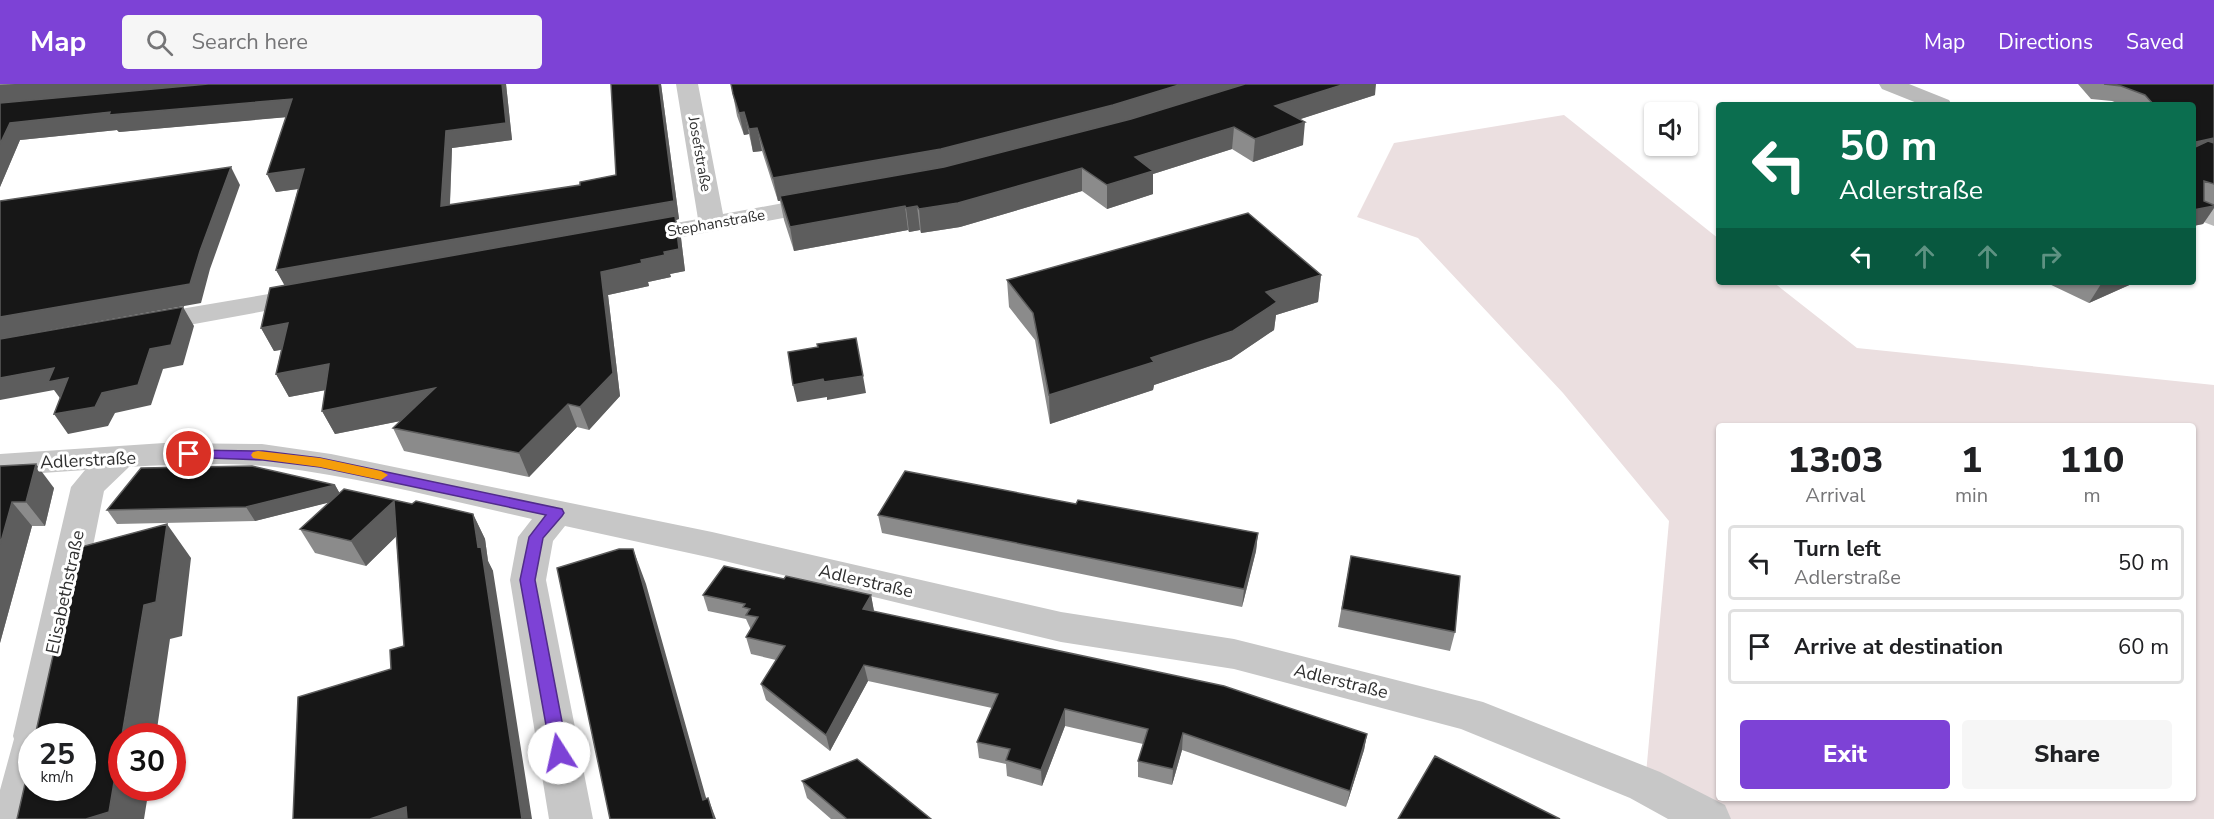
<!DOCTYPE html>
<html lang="en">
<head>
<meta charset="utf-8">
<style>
  body { margin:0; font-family:"Nunito Sans",sans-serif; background:#f6f6f6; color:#202124; height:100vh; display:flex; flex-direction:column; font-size:22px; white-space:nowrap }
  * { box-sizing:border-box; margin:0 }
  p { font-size:20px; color:#757577 }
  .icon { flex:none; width:33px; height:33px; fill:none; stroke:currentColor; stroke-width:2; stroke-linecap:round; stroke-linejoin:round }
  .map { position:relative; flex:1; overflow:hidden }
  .drawer { position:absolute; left:1716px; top:339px; width:480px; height:378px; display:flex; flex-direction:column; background:#fff; border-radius:6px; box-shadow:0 2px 4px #0004 }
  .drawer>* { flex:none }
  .hud { position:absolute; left:1716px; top:18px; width:480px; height:183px; border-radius:6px; box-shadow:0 2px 4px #0004; background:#0b6e4f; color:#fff; overflow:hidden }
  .tools { position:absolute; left:1644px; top:18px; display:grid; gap:12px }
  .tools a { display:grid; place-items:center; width:54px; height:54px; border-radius:6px; background:#fff; box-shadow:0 2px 4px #0004; font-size:30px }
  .speed { position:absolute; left:18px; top:639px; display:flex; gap:12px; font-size:30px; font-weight:700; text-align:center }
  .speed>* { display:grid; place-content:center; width:78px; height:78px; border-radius:50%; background:#fff; box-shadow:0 2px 4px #0004; line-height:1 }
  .speed small { font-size:15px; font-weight:400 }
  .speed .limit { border:9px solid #d22; background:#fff; color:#111 }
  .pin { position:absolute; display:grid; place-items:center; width:51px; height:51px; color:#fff; margin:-26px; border:3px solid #fff; border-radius:50%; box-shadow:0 2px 6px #0007 }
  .me { position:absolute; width:66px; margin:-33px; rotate:350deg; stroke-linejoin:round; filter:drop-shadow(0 0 4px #0008) }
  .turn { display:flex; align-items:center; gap:21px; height:126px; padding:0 24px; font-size:27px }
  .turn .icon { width:78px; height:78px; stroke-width:2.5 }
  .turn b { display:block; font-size:42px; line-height:51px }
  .lanes { display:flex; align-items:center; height:57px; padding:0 24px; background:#0003; justify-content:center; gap:30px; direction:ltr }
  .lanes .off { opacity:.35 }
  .eta { display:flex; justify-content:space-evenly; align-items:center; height:102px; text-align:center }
  .eta b { font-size:36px; font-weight:800; line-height:42px }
  .button { display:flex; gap:12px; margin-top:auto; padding:12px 24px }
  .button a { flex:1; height:69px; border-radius:6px; background:#7d42d6; color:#fff; font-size:24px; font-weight:800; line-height:69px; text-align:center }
  .button a+a { background:#f6f6f6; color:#202124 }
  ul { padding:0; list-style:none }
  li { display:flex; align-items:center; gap:18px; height:75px; margin:0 12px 9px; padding:0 12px; border:3px solid #e0e0e0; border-radius:6px }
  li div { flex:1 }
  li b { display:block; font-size:22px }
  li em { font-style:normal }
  header { display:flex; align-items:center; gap:36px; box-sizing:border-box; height:84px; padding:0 30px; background:#7d42d6; color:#fff }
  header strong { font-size:28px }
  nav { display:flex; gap:33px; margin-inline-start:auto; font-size:21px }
  .search { width:420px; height:54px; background:#f6f6f6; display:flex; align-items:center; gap:15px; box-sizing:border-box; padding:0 21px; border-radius:6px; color:#757577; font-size:22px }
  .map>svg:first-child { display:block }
</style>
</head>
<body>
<header>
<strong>Map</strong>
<div class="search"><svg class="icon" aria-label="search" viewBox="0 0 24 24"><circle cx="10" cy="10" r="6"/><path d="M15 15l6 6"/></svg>Search here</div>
<nav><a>Map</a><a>Directions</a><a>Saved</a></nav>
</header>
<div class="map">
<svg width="2214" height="735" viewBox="0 0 2214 735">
  <rect width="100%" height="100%" fill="#fff"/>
  <path fill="#ebdfe0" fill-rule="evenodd" d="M1564,31l155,124v43h54l84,66 357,37v434h-507l-62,-34 24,-264 -106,-128 -145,-155 -61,-21 37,-74zM1719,342h474v372h-474z"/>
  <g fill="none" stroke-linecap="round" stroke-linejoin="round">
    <path fill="#c7c7c7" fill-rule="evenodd" d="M676,0h22l25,130 104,-19 9,3 4,5 -4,5 -201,38 -9,-2 -4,-6 4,-6 72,-13z
      M310,203l10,2 4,6 -4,6 -175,32 -10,-3 -5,-6 5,-6 10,-3z
      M164,359l98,1 69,10 381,78 349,80 173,27 249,63 177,70 65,33 6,14h-63l-38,-21 -169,-69 -227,-60 -173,-27 -349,-84 -147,-32 -12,15 -7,39 47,239h-44l-39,-239 8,-43 14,-18c-85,-19 -171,-42 -257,-52 -48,-5 -98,-3 -146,0l-25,24 -49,245h-23v52h12l-7,31h-37v-29l14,-51 -1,-3 58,-249 14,-17 -85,6v-22z"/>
    <path fill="#bababa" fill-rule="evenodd" d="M1879,0h30l40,16 3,5h-30l-40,-16z
      M2193,117l21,8v17l-21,-8z"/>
  </g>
  <path fill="#8b8b8b" d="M0,0h506l6,56 -60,8 -2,57 130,-20v-3l36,-7 -5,-91h50l18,135 -3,1 5,18 4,33 -15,3 1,3 -23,5 1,4 -41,9 12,101 -31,34 -12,-3 -48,50 -125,-26 -11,-23 7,-7 -65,13 -13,-23 3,-21 -36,7 -13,-23 5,-24 -7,1 -13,-23 9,-40 15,-3 -9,-15 22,-81 -22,3 -9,-18 19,-57 -167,15 -2,-2 -97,10 -20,47v-84l101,-9 -101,9z
    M731,0l644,11 -75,24 3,26 -50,17 -21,-13 -79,25v20l-46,15 -25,-18 -122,36 -39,6 -1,-3 -11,2 -1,-2 -114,21 -10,-31 -4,-19h-2l-16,-50 -9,1 -4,-18 -5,1 -7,-19z
    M2078,0h136v124l-11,16 -10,2v-121h-71l-10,-4 -21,-2z
    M1321,191l-3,27 -42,13 -2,15 -43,29 -77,26 -1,5 -103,34 -15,-84 -26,-33 -2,-27z
    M2045,198h91l-47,21z
    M0,382l54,22 -9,38h-13l-32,117z
    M335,401l5,9 133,20 12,25 3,22 5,10 -102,98 13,-23 -8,-110 -30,30 -51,-13 -15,-24 30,-27 -75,19 -138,3 -10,-14z
    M1076,420l182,29 -2,18 -14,56 -360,-74 -4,-18z
    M1351,472l104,76 -5,19 -112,-24z
    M784,495l87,16 3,17 493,122 -3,16 -18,57 -164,-57 -10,35 -34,-8v-16l5,-17 -78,-18 -23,60 -35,-10 -1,-12 -27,-6 -2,-16 15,-34 -124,-27 -38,70 -64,-51 -5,-16 15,-24 -25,-6 -5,-17 5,-7 -5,-11 -38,-8 -5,-16z
    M802,697l129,38h-100l-24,-21z"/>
  <path fill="#5d5d5d" d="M15,0h201l-216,19v-18z
    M502,0h4l6,56 -60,8 -3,76 -8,-18 5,-75z
    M659,0h2l18,135 -3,1 5,18 4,33 -15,3 1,3 -23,5 1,4 -41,9 12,101 -31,34 -9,-23 -294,-119 -10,-18 398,-69z
    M1182,0h69l-138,43 -169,45 -164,24v5h-2l-5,-23z
    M1345,0h31l-1,11 -102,33 2,-22z
    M292,15l8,17 -181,16 -2,-2 -97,10 -20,47v-43l10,-21 100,-11z
    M744,28l5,22 -5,1 -5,-22z
    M1305,38l-2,23 -50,17 2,-23z
    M1234,43l-2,22 -79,25v20l-46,15v-24l28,-28z
    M757,44l5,23 -9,1 -4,-23z
    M2214,54v14l-21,5v-11l3,-4z
    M231,83l9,18 -30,84 -9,34 -201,36v-22l200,-66z
    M1082,84v23l-122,36 -39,6 -2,-24z
    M304,85l8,18 -36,5 -9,-18z
    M905,122l3,24 -114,21 -4,-24z
    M917,122l3,24 -11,2 -3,-24z
    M2214,122v2l-11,16 -10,2v-16z
    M1321,191l-3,27 -42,13 -2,15 -43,29 -77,26 -1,5 -103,34 -1,-29 102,-37 115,-66z
    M2105,198h31l-47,21 12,-19z
    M183,223l11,19 -11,39 -20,4 -12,36 -36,8 -7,13 -40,8 -14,-20 48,-21 48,-44z
    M288,239l12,23 -26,5 -13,-23z
    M329,280l13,23 -53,10 -13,-23z
    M54,284l14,10 -6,23 -8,-11 -54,10v-22z
    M863,292l3,17 -39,7v-3l-30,5 -4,-17 30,-6z
    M435,304l11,24 -111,22 -13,-23z
    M568,320l9,23 -48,50 -10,-24z
    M36,380l18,24 -9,38 -19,-24z
    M335,401l8,14 -88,22 -9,-14z
    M394,417l13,25 -41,40 -15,-25z
    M12,418l20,24 -32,117v-98z
    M473,430l12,25 3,22 5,10 39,248h-10z
    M167,440l24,34 -9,78 -12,3 -14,97h-34l22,-131z
    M1258,449l-2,18 -14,56 2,-18z
    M633,465l13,35 66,235 -9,-19z
    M871,511l3,16 -8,15 -3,-17z
    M864,581l4,16 -38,70 -4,-16z
    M1065,625v17l-23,60 -1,-16z
    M1183,649l-1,17 -10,35 1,-16z
    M1367,650l-3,16 -18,57 4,-16z
    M122,653v51h27l-5,31h-58z
    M708,714l8,21h-2z
    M406,723l8,12h-44z"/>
  <path fill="#171717" stroke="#5d5d5d" stroke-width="1.5" d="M208,0h294l4,39 -60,8 -5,75 139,-21v-3l36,-7 -5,-91h48l15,117 -398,69 28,-101 -37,5 25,-75 -183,16 1,-3 -100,11 -10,21v-41z
    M731,0h451l-69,21 -172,44 -168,29 -16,-50 -8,1 -5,-17 -5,1 -6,-19z
    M1245,0h100l-70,22 30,16 -50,17 -21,-12 -99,30 18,14 -46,14 -25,-17 -124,35 -39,6 -2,-3 -11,2 -1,-2 -115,21 -10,-31 164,-29 187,-48z
    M2104,0h110v54l-18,4 -3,-1v-36h-39l-9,-10 -24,-9z
    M2208,57l6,2v41l-10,-3v20l10,4v1l-21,4v-62z
    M231,83l-31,84 -10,33 -190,33v-116z
    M1248,129l73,62 -55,17 11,10 -44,29 -82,27 3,4 -105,33 -16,-82 -26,-33z
    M675,132l4,33 -15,3 1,3 -24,5 1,3 -41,9 12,101 -33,34 -12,-3 -49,49 -126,-25 42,-40 -113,23 7,-47 -53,10 12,-51 -27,5 9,-40z
    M183,223l-12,38 -21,4 -12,36 -36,8 -7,14 -41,7 14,-36 -20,4 6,-14 -54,10v-39z
    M856,254l7,38 -39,6 -1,-3 -30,6 -5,-33 30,-5 -1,-3z
    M36,380l-10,38h-14l-12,43v-79z
    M252,382l83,19 -89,22 -139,3 34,-42z
    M905,387l171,33 2,-4 180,33 -14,56 -366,-74z
    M344,405l68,15 4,-3 57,13 5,33 3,-1 41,273h-115l-1,-12 -36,12h-77l5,-122 93,-28 -1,-19 14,-4 -10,-145 -43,40 -51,-12z
    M167,440l-11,78 -12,3 -35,207 -23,7h-69l15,-66v35h50v-52h-47l42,-188z
    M619,465h14l70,251 5,-2 6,21h-104l-53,-251z
    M1351,472l109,20 -5,56 -113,-23z
    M724,482l60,13 2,-3 85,19 -8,14 361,77 143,48 -17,57 -167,-58 -10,36 -35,-8 10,-32 -83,-20 -24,61 -35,-10 4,-11 -33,-7 21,-48 -134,-29 -38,70 -65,-51 24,-38 -39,-9 12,-20 -12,-2 4,-6 -7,-2 2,-3 -42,-9z
    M1435,672l125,63h-162z
    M857,675l74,60h-84l-45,-38z"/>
  <path fill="#7d42d6" stroke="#512b8b" stroke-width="1.5" d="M189,366l74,1 57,7 242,51 2,4 -2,3 -19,22 -8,42 33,173 -2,6 -7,2 -6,-2 -2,-6 -31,-173 9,-43 17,-22 -226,-48 -57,-7 -79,-3 -2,-3z"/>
  <path fill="#f59e0b" d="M258,367l62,7 61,13 7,4 -7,5 -61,-13 -67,-9 -2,-3 2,-3z"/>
  <g text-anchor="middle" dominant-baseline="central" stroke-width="6" stroke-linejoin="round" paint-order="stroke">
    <g font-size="15" fill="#303030" stroke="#fff">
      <text transform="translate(700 70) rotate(80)">Josefstraße</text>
      <text transform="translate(716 139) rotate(-10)">Stephanstraße</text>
    </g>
    <g font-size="18" fill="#303030" stroke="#fff">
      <text transform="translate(88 376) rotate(-3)">Adlerstraße</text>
      <text transform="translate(866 497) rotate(13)">Adlerstraße</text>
      <text transform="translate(65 508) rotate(-78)">Elisabethstraße</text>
      <text transform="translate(1341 597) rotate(14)">Adlerstraße</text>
    </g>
  </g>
</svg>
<div class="tools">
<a><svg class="icon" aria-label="sound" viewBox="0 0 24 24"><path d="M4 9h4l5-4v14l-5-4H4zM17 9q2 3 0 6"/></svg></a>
</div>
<div class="speed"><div>25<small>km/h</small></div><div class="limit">30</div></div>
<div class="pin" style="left:189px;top:370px;background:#d93025"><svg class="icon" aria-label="arrive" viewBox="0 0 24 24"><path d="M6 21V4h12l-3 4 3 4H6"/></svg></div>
<svg class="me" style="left:559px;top:669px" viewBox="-20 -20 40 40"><circle r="19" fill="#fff"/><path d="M0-13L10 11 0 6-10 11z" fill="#7d42d6"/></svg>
<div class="hud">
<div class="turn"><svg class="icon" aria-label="left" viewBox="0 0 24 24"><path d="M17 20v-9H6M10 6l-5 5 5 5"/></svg><div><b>50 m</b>Adlerstraße</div></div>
<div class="lanes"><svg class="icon" aria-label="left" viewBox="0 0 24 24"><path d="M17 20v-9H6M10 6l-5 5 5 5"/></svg><svg class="icon off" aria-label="ahead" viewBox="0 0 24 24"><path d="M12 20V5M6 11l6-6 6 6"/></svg><svg class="icon off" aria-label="ahead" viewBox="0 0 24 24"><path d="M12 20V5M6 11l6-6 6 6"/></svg><svg class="icon off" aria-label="right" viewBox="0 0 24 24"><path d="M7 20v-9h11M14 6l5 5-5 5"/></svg></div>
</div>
<section class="drawer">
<div class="eta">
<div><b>13:03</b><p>Arrival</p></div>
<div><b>1</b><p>min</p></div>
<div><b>110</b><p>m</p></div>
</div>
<ul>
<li><svg class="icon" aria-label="left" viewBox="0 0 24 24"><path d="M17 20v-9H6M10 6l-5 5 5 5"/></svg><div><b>Turn left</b><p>Adlerstraße</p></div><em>50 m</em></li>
<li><svg class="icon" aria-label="arrive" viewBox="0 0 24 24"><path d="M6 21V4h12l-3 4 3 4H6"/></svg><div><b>Arrive at destination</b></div><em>60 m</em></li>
</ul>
<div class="button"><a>Exit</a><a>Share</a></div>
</section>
</div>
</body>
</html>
